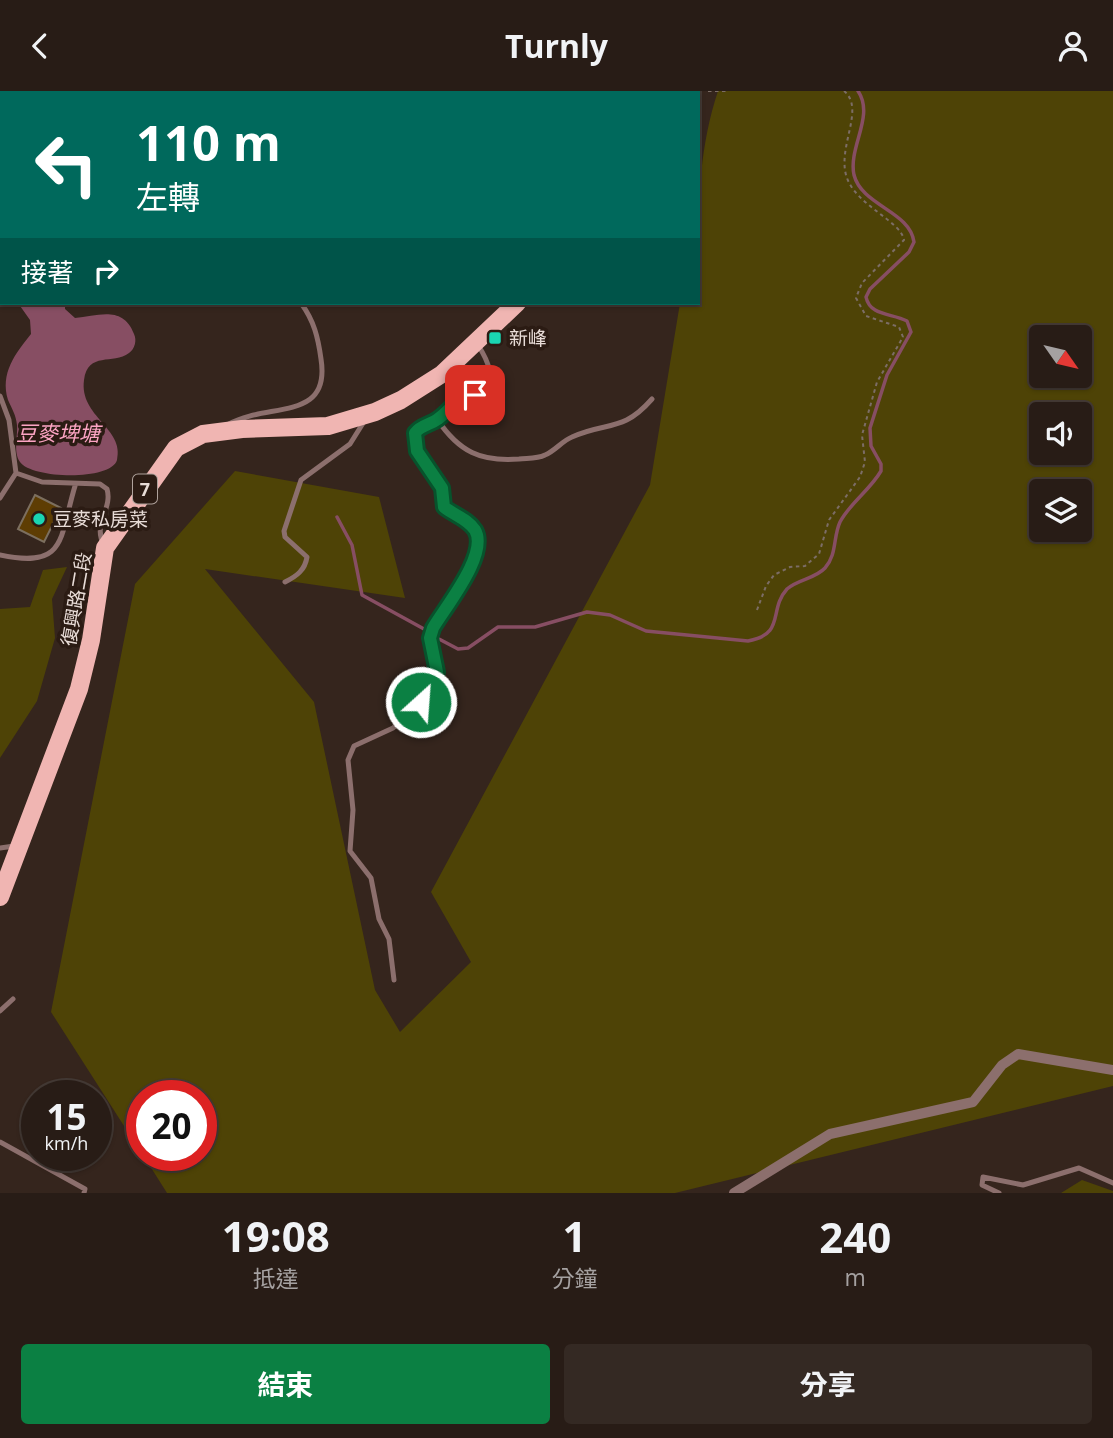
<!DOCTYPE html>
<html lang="zh-TW">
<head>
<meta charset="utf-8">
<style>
  body { margin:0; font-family:"Open Sans","Noto Sans TC",sans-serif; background:#342923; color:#f1f3f6; height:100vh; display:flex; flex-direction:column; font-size:26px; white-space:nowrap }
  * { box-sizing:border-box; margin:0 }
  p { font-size:23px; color:#a5a1a1 }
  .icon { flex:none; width:38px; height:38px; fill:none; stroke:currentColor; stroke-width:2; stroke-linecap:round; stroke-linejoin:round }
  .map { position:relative; height:1102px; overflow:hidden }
  .sheet { display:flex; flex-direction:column; background:#281c16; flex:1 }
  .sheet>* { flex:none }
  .hud { position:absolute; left:0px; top:0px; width:700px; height:214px; box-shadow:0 2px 5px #0004,0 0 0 2px #443a35; background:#00695c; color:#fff; overflow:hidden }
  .needle { width:46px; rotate:124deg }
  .tools { position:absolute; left:1029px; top:234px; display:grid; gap:14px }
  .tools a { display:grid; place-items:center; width:63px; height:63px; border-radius:7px; background:#281c16; box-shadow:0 2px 5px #0004,0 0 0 2px #443a35; font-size:35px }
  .speed { position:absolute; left:21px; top:989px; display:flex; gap:14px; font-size:35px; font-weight:700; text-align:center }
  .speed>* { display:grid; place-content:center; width:91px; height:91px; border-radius:50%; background:#281c16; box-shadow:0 2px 5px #0004,0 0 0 2px #443a35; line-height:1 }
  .speed small { font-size:18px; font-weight:400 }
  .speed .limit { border:10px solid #d22; background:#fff; color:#111 }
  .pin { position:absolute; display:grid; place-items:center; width:60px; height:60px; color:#fff; margin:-30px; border-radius:14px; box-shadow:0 4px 10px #0006 }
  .me { position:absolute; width:77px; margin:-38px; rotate:26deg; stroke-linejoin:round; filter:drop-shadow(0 0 5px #0008) }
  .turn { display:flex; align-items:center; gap:24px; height:147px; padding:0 21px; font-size:32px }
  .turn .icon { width:91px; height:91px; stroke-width:2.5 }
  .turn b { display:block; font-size:49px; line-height:60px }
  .then { display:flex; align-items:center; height:66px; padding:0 21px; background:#0003; gap:14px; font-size:26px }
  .eta { display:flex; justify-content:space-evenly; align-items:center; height:119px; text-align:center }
  .eta b { font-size:42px; font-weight:700; line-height:49px }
  .action { display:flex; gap:14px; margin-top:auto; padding:14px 21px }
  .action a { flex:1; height:80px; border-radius:7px; background:#0b8043; color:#fff; font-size:28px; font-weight:700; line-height:80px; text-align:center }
  .action a+a { background:#342923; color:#f1f3f6 }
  header { display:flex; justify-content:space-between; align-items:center; height:91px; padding:0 21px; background:#281c16; font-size:32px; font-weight:700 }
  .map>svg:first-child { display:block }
</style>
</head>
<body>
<header><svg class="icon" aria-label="back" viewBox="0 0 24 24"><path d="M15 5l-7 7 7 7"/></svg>Turnly<svg class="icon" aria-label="person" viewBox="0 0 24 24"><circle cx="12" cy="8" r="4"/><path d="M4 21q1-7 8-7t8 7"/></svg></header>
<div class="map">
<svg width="1113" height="1102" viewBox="0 0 1113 1102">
  <rect width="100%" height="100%" fill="#35251d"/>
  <path fill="#4e4306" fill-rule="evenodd" d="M0,0h463l-461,2 -2,74z
    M718,0h395v995l-438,107h-508l-24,-38h58v-60h-59v59l-91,-142 84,-428 100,-113 144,26 26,101 -200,-29 109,133 61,288 25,42 71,-70 -40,-70 219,-407 30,-182h18c0,-72 -3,-143 20,-212zM1041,247h39v38h-39zM1041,324h39v38h-39zM1041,401h39v38h-39z
    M67,476l-15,32 3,39 -18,63 -37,57v-149l30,-2 13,-37z
    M1082,1089l31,11v2h-52z"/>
  <path fill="#874e63" d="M18,212h47v6l10,9c23,-2 48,-13 59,16 3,6 1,15 -5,19 -16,12 -41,-2 -45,27 -5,37 41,48 33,80 -6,21 -85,19 -97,2 -7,-10 -2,-26 -3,-37 -1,-10 -5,-16 -9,-25 -8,-27 7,-46 23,-66l-1,-14z"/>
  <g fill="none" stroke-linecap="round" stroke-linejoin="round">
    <path stroke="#874e63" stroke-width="3.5" d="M337,426l15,28 10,50 62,34
      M439,548l19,10 10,-1 30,-21h37l52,-15 23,3 36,16 102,10c38,-7 20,-31 39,-52 11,-10 28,-10 38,-21 12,-13 8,-31 15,-46 10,-19 30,-32 41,-51v-7l-10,-18 -1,-18 17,-53 24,-43 -4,-11c-16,-8 -37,-5 -41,-24l4,-8 39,-37 5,-10c-4,-31 -52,-36 -60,-67 -6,-28 21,-59 4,-84"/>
  </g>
  <path fill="#5e3d03" stroke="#7c6f5f" stroke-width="2" d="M35,404l26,13 -17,34 -26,-13z"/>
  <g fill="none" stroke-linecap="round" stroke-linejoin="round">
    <path stroke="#7c6d66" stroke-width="2" stroke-dasharray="3.5 3.5" stroke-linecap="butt" d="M708,0h21
      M551,2l1,-2
      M757,519l9,-24 8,-11 16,-8 15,-1 14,-12 10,-34 31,-43 5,-15 -3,-27 15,-53 26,-45 -4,-10 -33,-11 -10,-18 6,-15 42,-43c-3,-19 -47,-34 -57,-62 -11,-30 19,-69 -3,-87"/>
    <path stroke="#8c6f6d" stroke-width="5" d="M213,2v-2
      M0,305l9,24 7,53 -16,25
      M437,328c22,33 44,43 82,40 9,-1 18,0 26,-4 10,-4 17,-14 27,-18 36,-16 50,-4 80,-38
      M229,333c39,-22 102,-2 92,-65 -3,-22 -7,-38 -20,-56
      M16,382l26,9 58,2 7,5c6,20 -15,35 -3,56
      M0,464c67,14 59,-16 75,-69
      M285,491c12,-6 20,-12 22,-25l-22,-20 -1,-6 17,-51 49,-36 15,-24
      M0,757l14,-2
      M394,889l-5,-41 -10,-20 -8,-41 -21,-27 3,-41 -5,-50 6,-14 39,-18 28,-26 16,-30 -7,-34 3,-10c13,-22 56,-74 42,-98 -7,-11 -21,-16 -31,-23l-4,-24 -26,-41 5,-14c19,-10 24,-17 40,-28 6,-5 14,-3 20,-7 20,-11 8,-34 -1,-48
      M0,920l13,-12
      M0,1051l85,47 -1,4
      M999,1102l-17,-8 1,-8 40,8 56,-17 34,15"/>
    <path stroke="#8c6f6d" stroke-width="10" d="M734,1102l96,-59 143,-32 29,-37 16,-11 95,16"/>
    <path stroke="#f0b5b2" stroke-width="18" d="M658,2l1,-2
      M0,806l79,-208 12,-49 14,-92 71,-100 27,-14 39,-5 86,-3 47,-14 26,-12 41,-26 75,-71"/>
  </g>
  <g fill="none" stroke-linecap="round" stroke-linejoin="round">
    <defs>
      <path id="route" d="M421,611l16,-30 -7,-34 3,-10c13,-22 56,-74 42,-98 -7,-11 -21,-15 -31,-23l-2,-19 -25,-37 -2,-18c6,-8 15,-8 23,-14 14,-10 19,-23 37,-24"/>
    </defs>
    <use href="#route" stroke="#07532c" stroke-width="18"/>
    <use href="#route" stroke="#0b8043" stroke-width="12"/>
  </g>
  <g fill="#1ad5b2" stroke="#2b1b13" stroke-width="2.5">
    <rect x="488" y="240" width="14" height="14" rx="3.5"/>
    <circle cx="39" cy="428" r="7"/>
  </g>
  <g text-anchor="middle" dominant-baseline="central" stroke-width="7" stroke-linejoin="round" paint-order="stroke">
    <rect fill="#2b1b13" stroke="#afa29c" stroke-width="2" x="133" y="383.5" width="24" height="29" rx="5"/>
    <g font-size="18" font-weight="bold" fill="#e8dcd7">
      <text x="145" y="398">7</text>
    </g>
    <g font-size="19" fill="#e8dcd7" stroke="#2b1b13" text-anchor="start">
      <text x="509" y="247">新峰</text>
      <text x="53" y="428">豆麥私房菜</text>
    </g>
    <g font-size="19" fill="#e8dcd7" stroke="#2b1b13">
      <text transform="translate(76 508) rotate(-80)">復興路二段</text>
    </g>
    <g font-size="21" font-style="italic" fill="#fca4c3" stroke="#2b1b13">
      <text x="58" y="342">豆麥埤塘</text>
    </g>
  </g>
</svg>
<div class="tools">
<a><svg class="needle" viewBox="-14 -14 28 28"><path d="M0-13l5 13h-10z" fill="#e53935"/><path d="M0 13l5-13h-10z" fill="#a5a1a1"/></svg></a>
<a><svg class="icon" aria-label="sound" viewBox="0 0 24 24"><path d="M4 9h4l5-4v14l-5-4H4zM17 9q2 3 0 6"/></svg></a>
<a><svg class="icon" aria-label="layers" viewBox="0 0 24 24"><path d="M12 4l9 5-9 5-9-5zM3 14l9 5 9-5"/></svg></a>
</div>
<div class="speed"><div>15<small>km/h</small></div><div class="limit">20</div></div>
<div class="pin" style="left:475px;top:304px;background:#d93025"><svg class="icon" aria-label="arrive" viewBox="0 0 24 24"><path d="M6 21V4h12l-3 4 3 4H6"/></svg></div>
<svg class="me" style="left:421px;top:611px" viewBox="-20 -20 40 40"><circle r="17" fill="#0b8043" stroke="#fff" stroke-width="3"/><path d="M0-11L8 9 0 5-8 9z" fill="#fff"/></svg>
<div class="hud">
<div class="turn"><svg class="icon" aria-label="left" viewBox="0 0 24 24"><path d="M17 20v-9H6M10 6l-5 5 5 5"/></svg><div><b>110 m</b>左轉</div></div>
<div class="then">接著<svg class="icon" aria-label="right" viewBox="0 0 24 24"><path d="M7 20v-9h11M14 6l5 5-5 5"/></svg></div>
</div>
</div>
<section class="sheet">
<div class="eta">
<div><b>19:08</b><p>抵達</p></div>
<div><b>1</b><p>分鐘</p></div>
<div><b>240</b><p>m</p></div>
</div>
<div class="action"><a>結束</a><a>分享</a></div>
</section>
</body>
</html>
